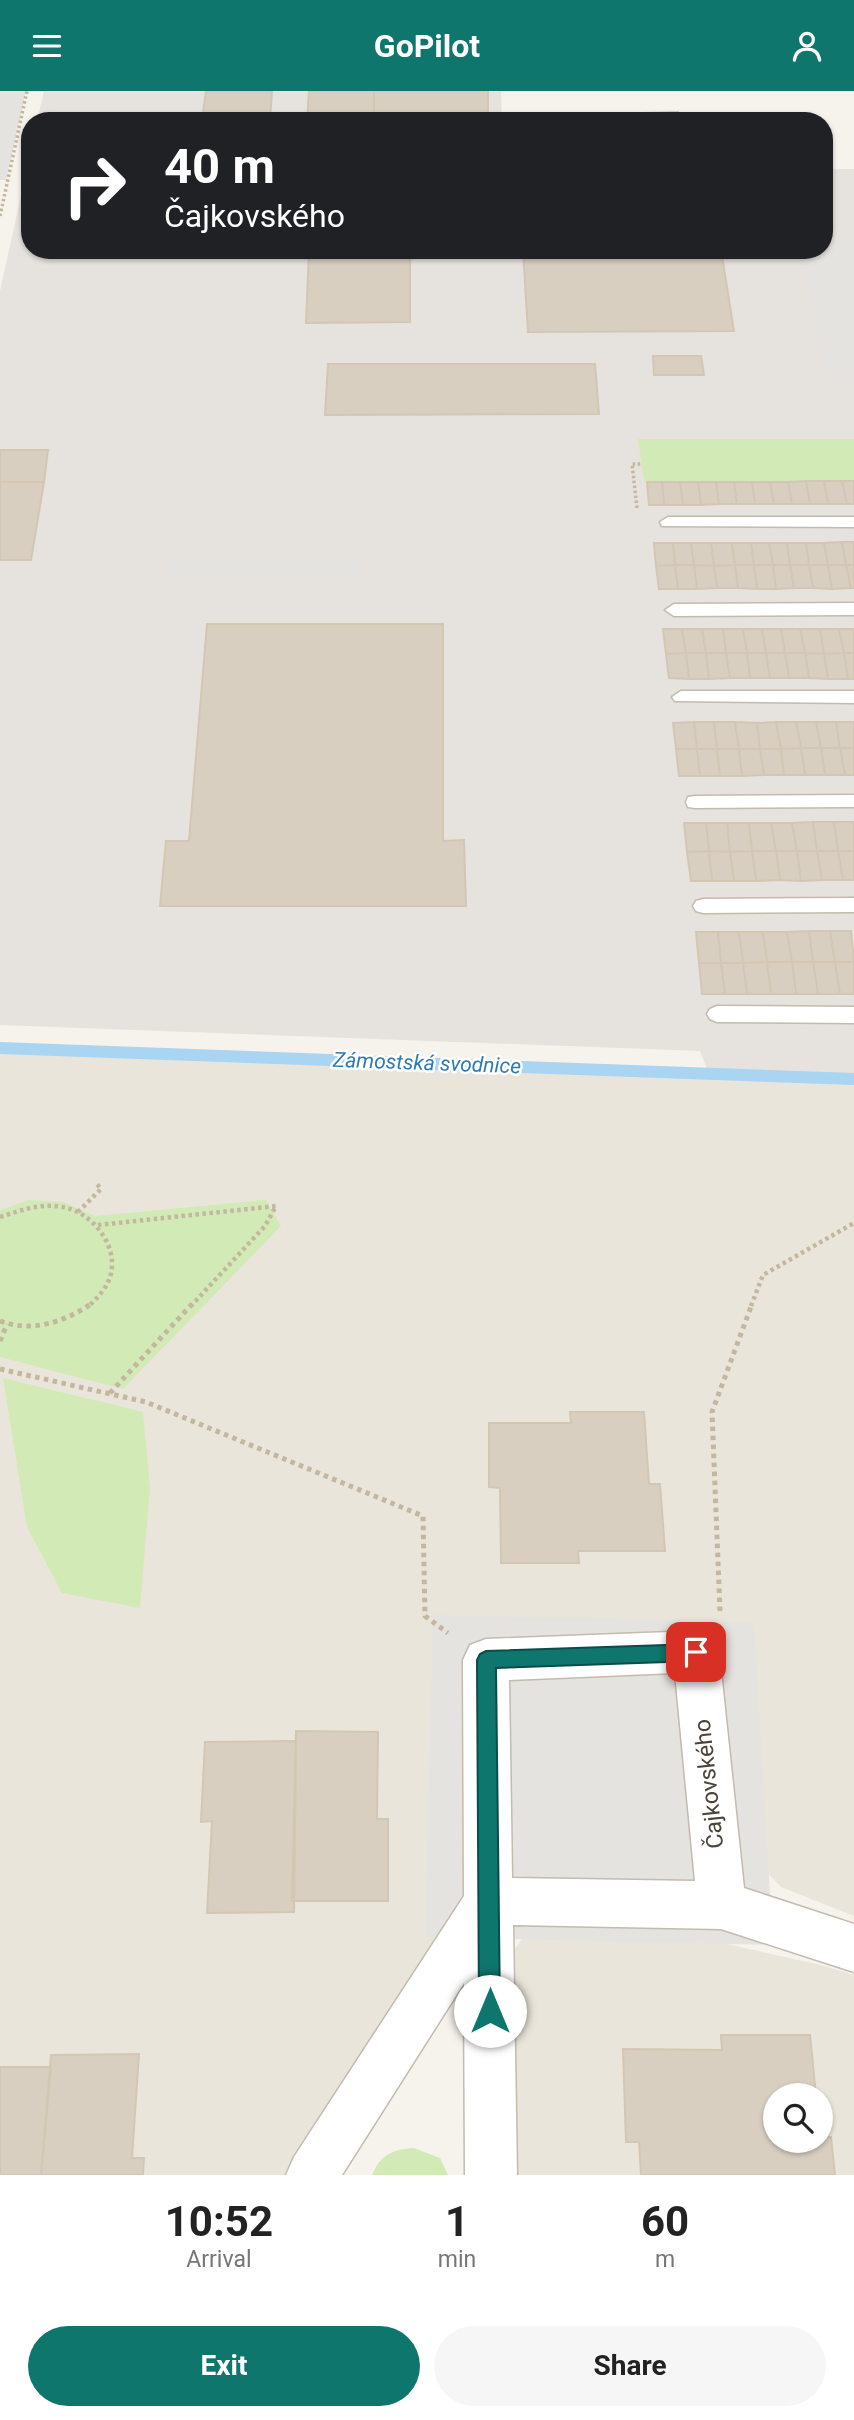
<!DOCTYPE html>
<html lang="en">
<head>
<meta charset="utf-8">
<style>
  body { margin:0; font-family:Roboto,sans-serif; background:#f6f6f6; color:#222; height:100vh; display:flex; flex-direction:column; font-size:26px; white-space:nowrap }
  * { box-sizing:border-box; margin:0 }
  p { font-size:23px; color:#767676 }
  .icon { flex:none; width:38px; height:38px; fill:none; stroke:currentColor; stroke-width:2; stroke-linecap:round; stroke-linejoin:round }
  .map { position:relative; height:2084px; overflow:hidden }
  .panel { display:flex; flex-direction:column; background:#fff; flex:1 }
  .panel>* { flex:none }
  .hud { position:absolute; left:21px; top:21px; width:812px; height:147px; border-radius:28px; box-shadow:0 2px 5px #0004; background:#202124; color:#fff; overflow:hidden }
  .fabs { position:absolute; left:763px; top:1992px; display:grid; gap:14px }
  .fabs a { display:grid; place-items:center; width:70px; height:70px; border-radius:50%; background:#fff; box-shadow:0 2px 5px #0004; font-size:35px }
  .pin { position:absolute; display:grid; place-items:center; width:60px; height:60px; color:#fff; margin:-30px; border-radius:14px; box-shadow:0 4px 10px #0006 }
  .me { position:absolute; width:77px; margin:-38px; rotate:0deg; stroke-linejoin:round; filter:drop-shadow(0 0 5px #0008) }
  .turn { display:flex; align-items:center; gap:24px; height:147px; padding:0 28px; font-size:32px }
  .turn .icon { width:91px; height:91px; stroke-width:2.5 }
  .turn b { display:block; font-size:49px; line-height:60px }
  .eta { display:flex; justify-content:space-evenly; align-items:center; height:119px; text-align:center }
  .eta b { font-size:42px; font-weight:700; line-height:49px }
  .primary-button { display:flex; gap:14px; margin-top:auto; padding:14px 28px }
  .primary-button a { flex:1; height:80px; border-radius:42px; background:#0f766e; color:#fff; font-size:28px; font-weight:700; line-height:80px; text-align:center }
  .primary-button a+a { background:#f6f6f6; color:#222 }
  header { display:flex; justify-content:space-between; align-items:center; height:91px; padding:0 28px; background:#0f766e; color:#fff; font-size:32px; font-weight:700 }
  .map>svg:first-child { display:block }
</style>
</head>
<body>
<header><svg class="icon" aria-label="menu" viewBox="0 0 24 24"><path d="M4 6h16M4 12h16M4 18h16"/></svg>GoPilot<svg class="icon" aria-label="person" viewBox="0 0 24 24"><circle cx="12" cy="8" r="4"/><path d="M4 21q1-7 8-7t8 7"/></svg></header>
<div class="map">
<svg width="854" height="2084" viewBox="0 0 854 2084">
  <rect width="100%" height="100%" fill="#f6f3ec"/>
  <path fill="#eae5da" fill-rule="evenodd" d="M0,959l854,29v837l-73,-29 -28,-29 -311,101 -151,216h-291z
    M529,1838l148,4 144,32 33,10v200h-342l-7,-212zM775,2004h46v45h-46z"/>
  <path fill="#e6e2dd" d="M44,0h457l1,30h-465z
    M30,64v95h794v-81h30v910l-145,-5 -9,-23 -700,-26v-734z"/>
  <path fill="#d2eab5" d="M638,348h216v42h-210z
    M29,1109l34,2 32,14 171,-16 15,26 -158,163 -123,-32v-147z
    M3,1287l140,34 7,76 -10,120 -78,-15 -35,-66z
    M414,2057l26,10 8,17h-76c8,-20 21,-26 42,-27z"/>
  <path fill="#e5e3e0" d="M0,0h26l-20,89h-6z
    M824,149h30v143h-27l-26,-133h23z
    M168,465l192,3 -2,27 -194,-3z
    M433,1524l321,7 19,323 -348,-8z"/>
  <g fill="none" stroke-linecap="round" stroke-linejoin="round">
    <path fill="#a9d4f2" fill-rule="evenodd" d="M0,951l854,31v12l-854,-31z"/>
  </g>
  <path fill="#d8cfc1" stroke="#d3c7b4" stroke-width="2" d="M206,0h66l-2,30h-68z
    M309,0h65v30h-67z
    M374,0h114v30h-114z
    M678,21l2,9h-33l-2,-8z
    M309,159h101v72l-104,1z
    M523,159h198l13,81 -206,1z
    M653,265h48l3,19h-50z
    M328,273h267l4,50 -274,1z
    M0,359h48l-4,32h-44z
    M806,390l4,23h-18l-4,-22z
    M806,390h18l4,23h-18z
    M824,390h18l5,23h-19z
    M842,390h12v23h-7z
    M0,391h44l-13,78h-31z
    M647,391h15l2,23h-15z
    M662,391h18l3,23h-19z
    M680,391h18l3,23h-18z
    M698,391h18l3,22 -18,1z
    M716,391h18l3,22h-18z
    M734,391h18l3,22h-18z
    M752,391h18l4,22h-19z
    M770,391h18l4,22h-18z
    M842,451h12v23h-8z
    M842,451l4,23h-18l-4,-22z
    M654,452h19l2,22 -19,1z
    M673,452h18l3,22h-19z
    M691,452h20l3,23 -20,-1z
    M711,452h21l3,22 -21,1z
    M732,452h19l3,22h-19z
    M751,452h18l4,22h-19z
    M769,452h18l3,22h-17z
    M787,452h19l3,22h-19z
    M806,452h18l4,22h-19z
    M675,474l3,24h-19l-3,-23z
    M675,474h19l3,24h-19z
    M694,474l20,1 3,22 -20,1z
    M735,474l3,23h-21l-3,-22z
    M735,474h19l3,24 -19,-1z
    M754,474h19l3,24h-19z
    M773,474h17l4,23 -18,1z
    M790,474h19l4,23h-19z
    M809,474h19l4,24 -19,-1z
    M828,474h18l5,23 -19,1z
    M846,474h8v23h-3z
    M207,533h236v217l21,-1 2,66h-306l6,-65h23z
    M663,538h19l4,24 -20,1z
    M682,538h20l4,24h-20z
    M702,538h21l3,24h-20z
    M723,538h20l4,24h-21z
    M743,538h19l4,24h-19z
    M762,538h19l4,24h-19z
    M781,538h19l5,24h-20z
    M800,538h20l4,25 -19,-1z
    M820,538h19l5,24 -20,1z
    M839,538h15v24h-10z
    M686,562h20l3,26h-20z
    M686,562l3,26 -20,-1 -3,-24z
    M706,562h20l4,25 -21,1z
    M726,562h21l3,25h-20z
    M747,562h19l4,25h-20z
    M766,562h19l4,25h-19z
    M785,562h20l4,25h-20z
    M805,562l19,1 4,25 -19,-1z
    M844,562h10v26h-6z
    M844,562l4,26h-20l-4,-25z
    M694,631h20l3,27h-20z
    M694,631l3,27h-21l-3,-26z
    M714,631h21l4,27h-22z
    M735,631l22,1 3,26h-21z
    M776,631h20l5,26 -20,1z
    M776,631l5,27h-21l-3,-26z
    M796,631h20l5,26h-20z
    M816,631h20l4,26h-19z
    M836,631h18v26h-14z
    M801,657l4,27h-21l-3,-26z
    M801,657h20l4,27h-20z
    M821,657h19l5,27h-20z
    M840,657h14v27h-9z
    M676,658h21l3,27h-21z
    M697,658h20l3,27h-20z
    M717,658h22l3,27h-22z
    M739,658h21l4,26 -22,1z
    M760,658h21l3,26h-20z
    M813,731l4,29h-20l-5,-28z
    M813,731h21l4,29h-21z
    M834,731h20v29h-16z
    M684,732h22l3,28 -22,1z
    M706,732h21l3,29 -21,-1z
    M727,732h22l3,28 -22,1z
    M749,732h22l5,28h-24z
    M771,732h21l5,28h-21z
    M709,760l21,1 4,29h-22z
    M709,760l3,30h-21l-4,-29z
    M752,760h24l4,29 -24,1z
    M752,760l4,30h-22l-4,-29z
    M776,760h21l4,30 -21,-1z
    M797,760h20l5,29 -21,1z
    M817,760h21l5,29h-21z
    M838,760h16v29h-11z
    M809,840h21l5,31h-22z
    M809,840l4,31h-21l-5,-30z
    M830,840h21l3,31h-19z
    M696,841h22l3,31h-22z
    M718,841h21l4,31h-22z
    M739,841h24l4,30 -24,1z
    M763,841h24l5,30h-25z
    M767,871h25l4,32h-25z
    M767,871l4,32h-24l-4,-31z
    M792,871h21l5,32h-22z
    M813,871h22l5,32h-22z
    M835,871h19v32h-14z
    M699,872h22l4,31h-23z
    M721,872h22l4,31h-22z
    M570,1321h74l5,72h11l5,67h-87l1,12h-78l-1,-75 -11,-1v-64h82z
    M296,1640l82,1 -1,87h11v82h-96z
    M296,1650l-2,171 -87,1 5,-92 -11,1 4,-80z
    M721,1944h89l6,60h-41v45h46v-3h10l4,38h-194l-2,-33h-13l-3,-93 99,1z
    M139,1963l-7,104h12l-1,17h-102l10,-120z
    M0,1976h51l-10,108h-41z"/>
  <g fill="none" stroke-linecap="round" stroke-linejoin="round">
    <defs>
      <path id="service" d="M668,426h186v10l-192,-1 -2,-4z
        M854,512v12l-180,1 -9,-6 9,-6z
        M681,600h173v12l-179,-2 -3,-4z
        M854,704v12l-159,1 -7,-1 -2,-5 2,-5 7,-1z
        M854,807v14l-151,1 -7,-2 -3,-5 3,-5 7,-2z
        M717,915l137,1v16l-137,-1 -7,-3 -3,-5 3,-5z"/>
      <path id="minor" d="M696,1540l16,6 7,15 25,236 110,36v48l-133,-43 -208,-4 4,250h-52l-1,-192 -122,192h-56l8,-18 170,-261 -1,-236 7,-15 16,-6zM675,1582l20,208 -183,-3 -3,-198z"/>
    </defs>
    <use href="#service" stroke="#c2bbae" stroke-width="3"/>
    <use href="#minor" stroke="#c2bbae" stroke-width="3"/>
    <path stroke="#c4b79f" stroke-width="3.5" stroke-dasharray="2.5 2.5" stroke-linecap="butt" d="M0,125l27,-125
      M637,417l-5,-44h10"/>
    <path stroke="#c4b79f" stroke-width="4.5" stroke-dasharray="3.5 3.5" stroke-linecap="butt" d="M78,1121l23,-23 -4,-5
      M0,1126c22,-7 40,-14 63,-10 33,6 62,47 43,79 -4,7 -11,14 -17,20
      M98,1134l178,-19 -11,20 -74,80
      M751,1215l12,-31 91,-52"/>
    <path stroke="#c4b79f" stroke-width="5" stroke-dasharray="4.5 4.5" stroke-linecap="butt" d="M0,1230c32,12 64,1 91,-17
      M0,1250l7,-17
      M0,1278l146,33 277,114 2,100 23,17
      M110,1302l82,-89
      M720,1520l-8,-199 40,-108"/>
    <use href="#service" fill="#fff" fill-rule="evenodd"/>
    <use href="#minor" fill="#fff" fill-rule="evenodd"/>
  </g>
  <path fill="#0f766e" stroke="#0a4d48" stroke-width="2" d="M696,1553l7,2 3,6 -3,6 -7,3 -200,7 4,343 -3,7 -7,3 -8,-3 -3,-7 -2,-351 3,-6 6,-3z"/>
  <g text-anchor="middle" dominant-baseline="central" stroke-width="5" stroke-linejoin="round" paint-order="stroke">
    <g font-size="21" font-style="italic" fill="#2e7ab2" stroke="#fff">
      <text transform="translate(427 972) rotate(2)">Zámostská svodnice</text>
    </g>
    <g font-size="23" fill="#4b4439" stroke="#fff">
      <text transform="translate(709 1693) rotate(-96)">Čajkovského</text>
    </g>
  </g>
</svg>
<div class="fabs">
<a><svg class="icon" aria-label="search" viewBox="0 0 24 24"><circle cx="10" cy="10" r="6"/><path d="M15 15l6 6"/></svg></a>
</div>
<div class="pin" style="left:696px;top:1561px;background:#d93025"><svg class="icon" aria-label="arrive" viewBox="0 0 24 24"><path d="M6 21V4h12l-3 4 3 4H6"/></svg></div>
<svg class="me" style="left:490px;top:1920px" viewBox="-20 -20 40 40"><circle r="19" fill="#fff"/><path d="M0-13L10 11 0 6-10 11z" fill="#0f766e"/></svg>
<div class="hud">
<div class="turn"><svg class="icon" aria-label="right" viewBox="0 0 24 24"><path d="M7 20v-9h11M14 6l5 5-5 5"/></svg><div><b>40 m</b>Čajkovského</div></div>
</div>
</div>
<section class="panel">
<div class="eta">
<div><b>10:52</b><p>Arrival</p></div>
<div><b>1</b><p>min</p></div>
<div><b>60</b><p>m</p></div>
</div>
<div class="primary-button"><a>Exit</a><a>Share</a></div>
</section>
</body>
</html>
